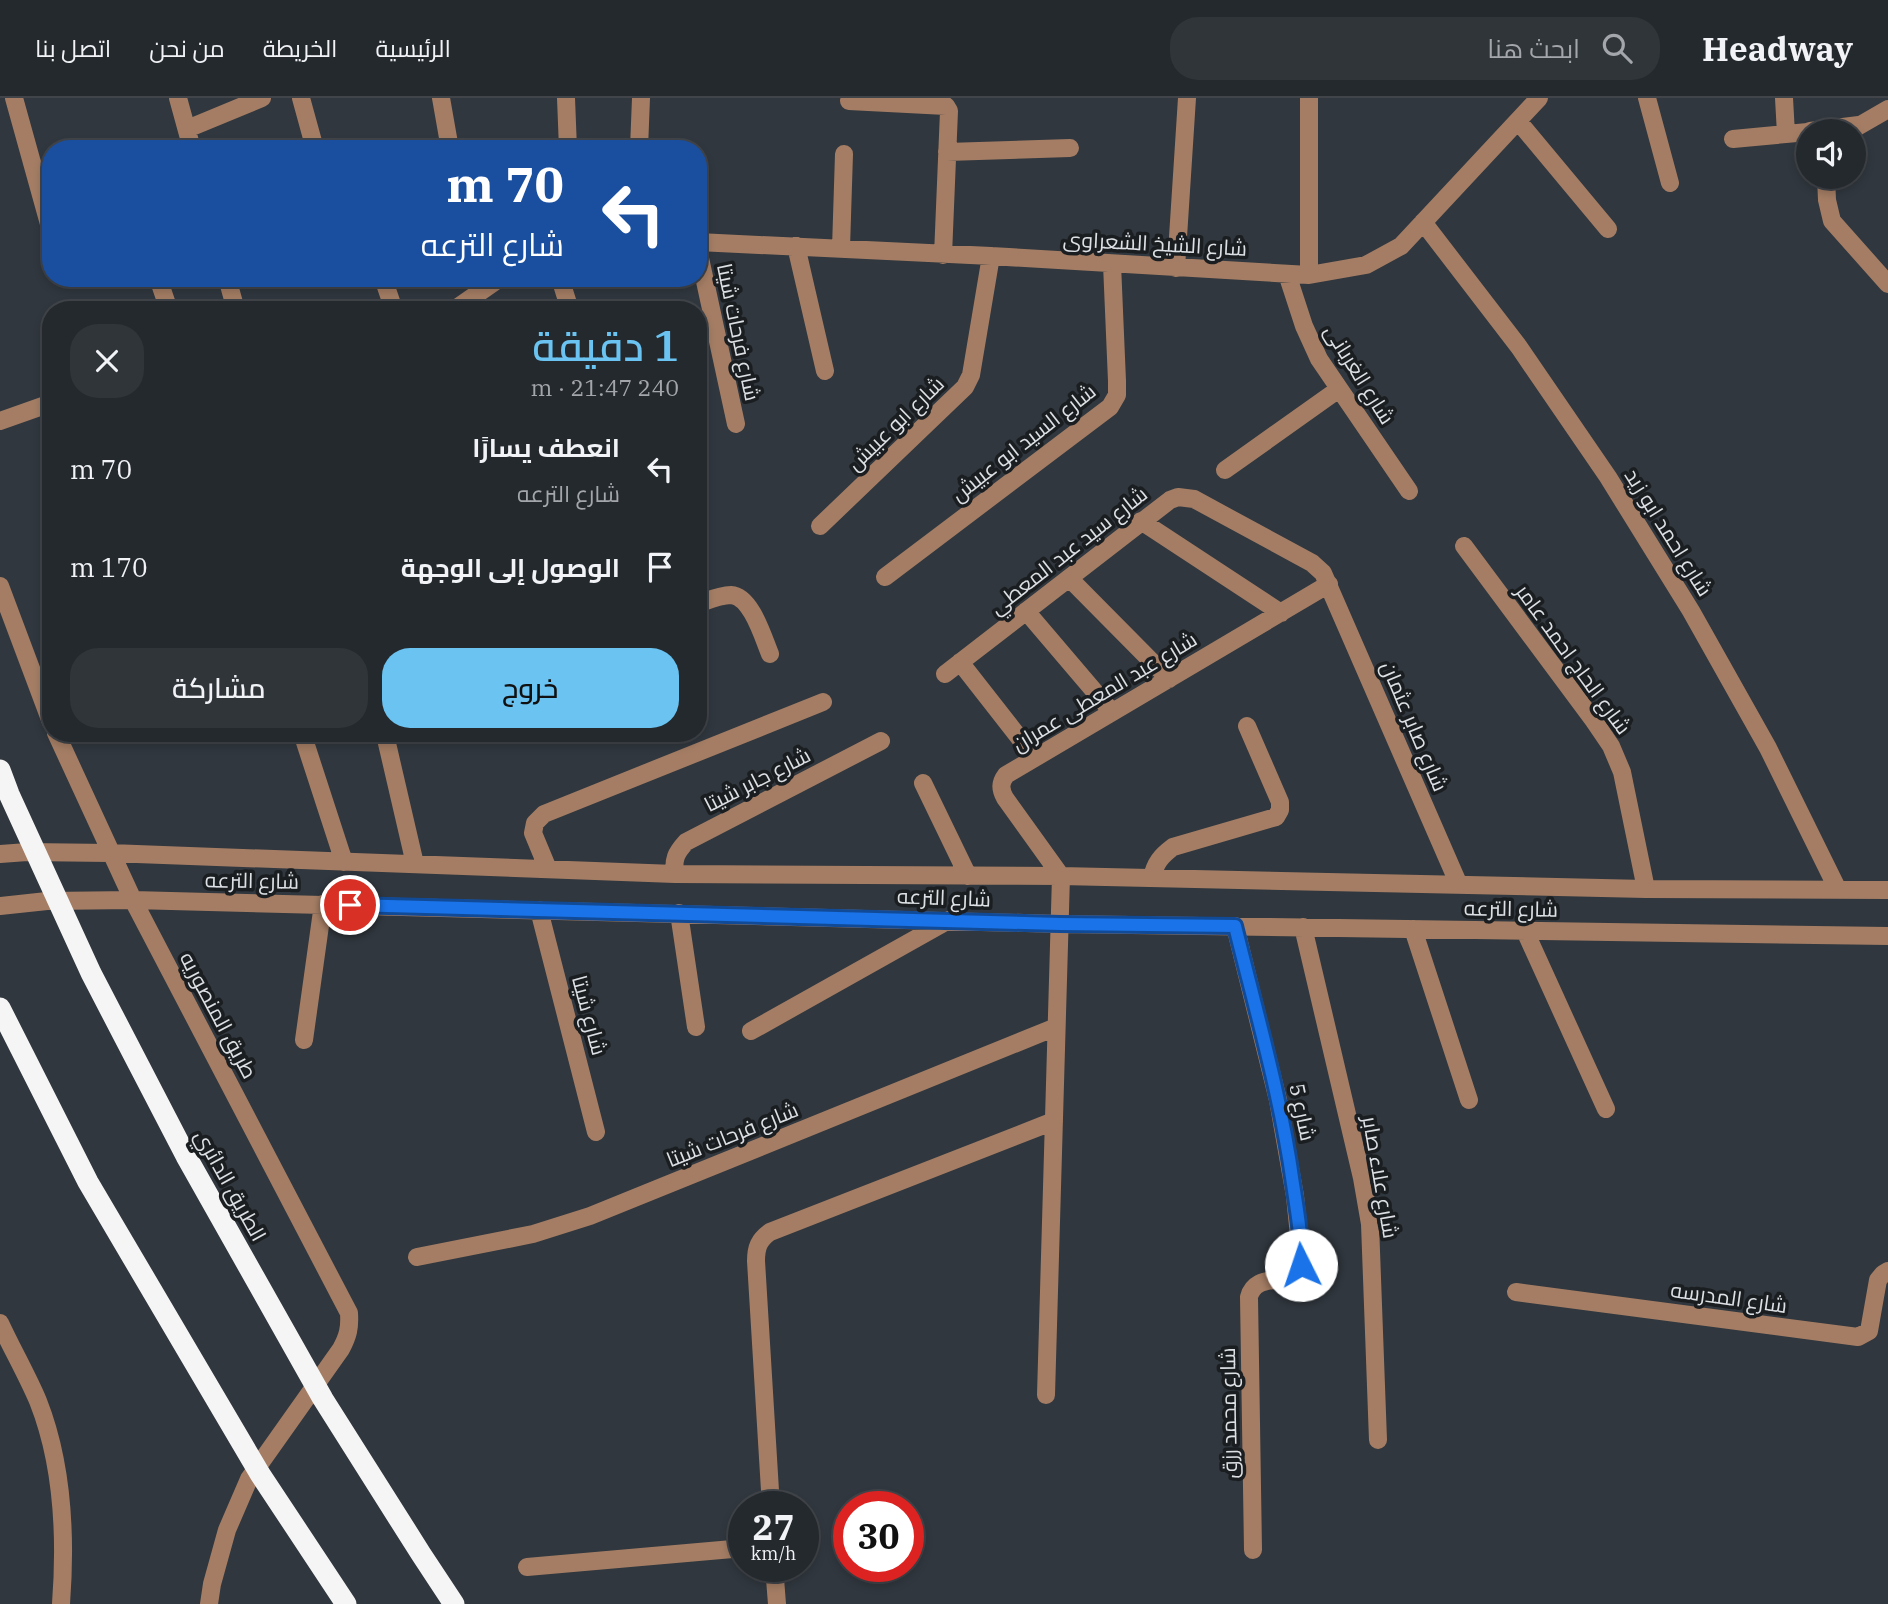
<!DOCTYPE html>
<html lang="ar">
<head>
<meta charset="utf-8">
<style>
  body { margin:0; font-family:"IBM Plex Serif",Cairo,serif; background:#30353a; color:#f1f3f6; direction:rtl; height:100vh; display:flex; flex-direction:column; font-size:26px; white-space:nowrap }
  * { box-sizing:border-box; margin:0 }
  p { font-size:23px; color:#a3a6aa }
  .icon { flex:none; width:38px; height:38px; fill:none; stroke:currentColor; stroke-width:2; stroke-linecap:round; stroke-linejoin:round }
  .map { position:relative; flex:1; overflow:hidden; direction:ltr }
  .side { position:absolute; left:42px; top:203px; width:665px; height:441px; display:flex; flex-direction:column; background:#24292e; border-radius:28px; box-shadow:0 4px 10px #0003,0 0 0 2px #41454a; direction:rtl }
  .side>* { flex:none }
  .guide { position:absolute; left:42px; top:42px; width:665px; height:147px; border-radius:28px; box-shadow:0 4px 10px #0003,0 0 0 2px #41454a; direction:rtl; background:#1a4fa0; color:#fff; overflow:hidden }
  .buttons { position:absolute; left:1796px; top:21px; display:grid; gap:14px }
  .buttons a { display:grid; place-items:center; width:70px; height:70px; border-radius:50%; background:#24292e; box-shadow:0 4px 10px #0003,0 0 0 2px #41454a; font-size:35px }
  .speed { position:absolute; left:728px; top:1393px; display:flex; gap:14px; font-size:35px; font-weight:700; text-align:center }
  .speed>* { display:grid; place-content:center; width:91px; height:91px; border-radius:50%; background:#24292e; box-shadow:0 4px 10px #0003,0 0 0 2px #41454a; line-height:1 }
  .speed small { font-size:18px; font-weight:400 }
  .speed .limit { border:10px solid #d22; background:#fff; color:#111 }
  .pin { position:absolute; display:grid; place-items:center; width:60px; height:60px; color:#fff; margin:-30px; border:4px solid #fff; border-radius:50%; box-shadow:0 2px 7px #0007 }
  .me { position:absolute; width:77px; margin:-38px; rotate:356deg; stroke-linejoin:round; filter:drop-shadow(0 0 5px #0008) }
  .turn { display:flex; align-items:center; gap:24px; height:147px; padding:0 28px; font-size:32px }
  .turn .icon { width:91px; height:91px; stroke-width:2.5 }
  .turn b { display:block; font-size:49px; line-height:60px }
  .round { display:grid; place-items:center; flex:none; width:74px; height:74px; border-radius:28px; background:#30353a }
  .overview { display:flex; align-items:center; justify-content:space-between; height:119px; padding:0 28px }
  h1 { font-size:42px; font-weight:600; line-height:52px; color:#6ac3f1 }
  .primary-button { display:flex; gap:14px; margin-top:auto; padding:14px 28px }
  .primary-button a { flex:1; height:80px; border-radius:28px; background:#6ac3f1; color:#111; font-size:28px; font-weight:600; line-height:80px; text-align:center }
  .primary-button a+a { background:#30353a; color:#f1f3f6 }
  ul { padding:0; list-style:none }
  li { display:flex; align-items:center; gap:21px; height:98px; padding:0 28px }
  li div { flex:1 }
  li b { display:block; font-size:26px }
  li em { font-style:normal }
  header { display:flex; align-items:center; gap:42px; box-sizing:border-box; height:98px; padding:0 35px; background:#24292e; border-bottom:2px solid #41454a }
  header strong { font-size:33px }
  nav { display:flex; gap:38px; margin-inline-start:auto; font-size:24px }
  .search { width:490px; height:63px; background:#30353a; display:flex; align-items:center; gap:18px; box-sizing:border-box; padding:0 24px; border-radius:28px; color:#a3a6aa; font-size:26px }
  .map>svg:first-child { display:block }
</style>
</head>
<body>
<header>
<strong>Headway</strong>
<div class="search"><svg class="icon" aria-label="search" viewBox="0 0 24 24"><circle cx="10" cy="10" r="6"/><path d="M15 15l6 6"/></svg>ابحث هنا</div>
<nav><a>الرئيسية</a><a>الخريطة</a><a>من نحن</a><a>اتصل بنا</a></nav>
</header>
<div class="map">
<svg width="1888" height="1506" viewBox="0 0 1888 1506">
  <rect width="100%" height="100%" fill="#30373e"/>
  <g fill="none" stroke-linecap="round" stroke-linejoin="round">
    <path stroke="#a47d64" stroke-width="18" d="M14,0l37,133
      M178,0l14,51
      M301,0l14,51
      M441,0l9,51
      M566,0l2,51
      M1309,0v177
      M1647,0l23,85
      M1784,0l2,36
      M849,3l97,5 3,5 -6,144
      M1518,23l90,108
      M187,31l75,-31
      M1810,33l49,-6
      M1850,33l38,-22
      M1733,41l75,-7
      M639,51l2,-51
      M947,54l123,-4
      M1826,79l1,23 5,21 56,63
      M1423,124l96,125 89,130 83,134 77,137 70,142
      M698,144l293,14 318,19 57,-10 35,-19 138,-148
      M796,148l29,125
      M841,150l3,-94
      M698,151l38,175
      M1176,170l11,-170
      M1287,176l17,52 15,33 90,132
      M158,180l11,32
      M227,180l9,32
      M383,180l11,32
      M560,180l10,32
      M454,212l46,-32
      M0,323l51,-18
      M1225,372l114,-81
      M1141,423l140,92
      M820,428l145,-139 6,-12 20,-119
      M1464,448l130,175 17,25 11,26 24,117
      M885,479l225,-170 7,-12v-14l-5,-117
      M1069,480l100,101
      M0,488l51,136
      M698,506c11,-4 22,-9 33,-9 20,1 32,42 39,59
      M1026,513l86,101
      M960,564l75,96
      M945,576l225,-174 8,-3 16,2 118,64 11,10 136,312
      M56,635l77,167 216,413c1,15 -1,23 -8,36l-92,130 -22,51 -15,54 -3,20
      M302,635l42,129
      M387,635l-1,6 29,125
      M923,685l45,93
      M0,756l27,-2 83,1 565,21 386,2 585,13 242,1
      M548,771l-15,-36 2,-10 9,-9 279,-112
      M675,776c-2,-15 1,-21 11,-32l195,-101
      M1152,780c3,-15 9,-22 21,-31l103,-30 4,-7v-8l-33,-76
      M0,808l47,-5 86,-1 927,24 828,12
      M539,812l57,222
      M679,815l17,114
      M1235,828l43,174 17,96 6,59c-2,39 -44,12 -52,42l4,253
      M1303,829l59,251 8,46 8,216
      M1413,831l56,171
      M1525,833l81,178
      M751,933l198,-111
      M304,942l19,-136
      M417,1159l116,-23 57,-18 466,-189
      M1516,1194l342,45 11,-6 9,-51 5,-6 5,-3
      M0,1225c12,26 27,52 38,78 25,63 28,137 23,203
      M1046,1297l15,-519 -56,-78c-5,-9 -5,-15 1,-23l323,-191
      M771,1409l-15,-246c0,-14 3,-21 14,-29l284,-111
      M774,1468l3,38
      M527,1469l217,-19"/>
    <path stroke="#f5f5f5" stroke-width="21" d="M0,672l9,24 82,179 95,183 137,243 98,155 33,50
      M0,910l88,174 172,292 86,130"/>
  </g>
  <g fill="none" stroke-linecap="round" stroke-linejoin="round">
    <defs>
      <path id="route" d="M350,807l710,19 175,2c21,85 46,171 58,258 4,26 9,54 8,81"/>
    </defs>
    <use href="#route" stroke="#114b97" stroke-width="18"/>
    <use href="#route" stroke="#1a73e8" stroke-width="12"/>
  </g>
  <g text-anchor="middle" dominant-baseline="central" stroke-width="7" stroke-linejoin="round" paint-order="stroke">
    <g font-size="21" fill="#dde1e5" stroke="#1b1e21">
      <text transform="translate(1155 145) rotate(3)">شارع الشيخ الشعراوى</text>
      <text transform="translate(739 234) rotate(78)">شارع فرحات شيتا</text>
      <text transform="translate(1360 276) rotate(58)">شارع الغربانى</text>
      <text transform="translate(895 325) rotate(-44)">شارع ابو عبيش</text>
      <text transform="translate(1023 344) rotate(-38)">شارع السيد ابو عبيش</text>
      <text transform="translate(1669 434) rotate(58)">شارع احمد ابو زيد</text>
      <text transform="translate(1068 452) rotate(-38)">شارع سيد عبد المعطي</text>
      <text transform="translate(1574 561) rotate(54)">شارع الحاج احمد عامر</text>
      <text transform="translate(1104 593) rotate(-31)">شارع عبد المعطى عمران</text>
      <text transform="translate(1415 628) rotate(67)">شارع صابر عثمان</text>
      <text transform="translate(757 681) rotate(-27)">شارع جابر شيتا</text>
      <text transform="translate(252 782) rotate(1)">شارع الترعه</text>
      <text transform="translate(944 799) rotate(2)">شارع الترعه</text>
      <text transform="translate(1511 810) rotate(1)">شارع الترعه</text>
      <text transform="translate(219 917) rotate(62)">طريق المنصوريه</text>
      <text transform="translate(590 917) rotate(75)">شارع شيتا</text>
      <text transform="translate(1303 1014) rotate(78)">شارع 5</text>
      <text transform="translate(732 1036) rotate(-22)">شارع فرحات شيتا</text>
      <text transform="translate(1381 1079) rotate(80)">شارع علاء صابر</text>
      <text transform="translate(231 1087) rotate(61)">الطريق الدائري</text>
      <text transform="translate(1729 1199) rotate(8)">شارع المدرسه</text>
      <text transform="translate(1228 1315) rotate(-91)">شارع محمد رزق</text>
    </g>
  </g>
</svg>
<div class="buttons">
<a><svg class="icon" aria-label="sound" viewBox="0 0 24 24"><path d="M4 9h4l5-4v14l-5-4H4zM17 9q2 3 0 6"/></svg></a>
</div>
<div class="speed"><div>27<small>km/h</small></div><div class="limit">30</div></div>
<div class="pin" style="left:350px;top:807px;background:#d93025"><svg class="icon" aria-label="arrive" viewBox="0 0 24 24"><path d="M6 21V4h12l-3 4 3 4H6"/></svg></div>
<svg class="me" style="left:1301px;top:1167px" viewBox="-20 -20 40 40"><circle r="19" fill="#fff"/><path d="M0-13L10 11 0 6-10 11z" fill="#1a73e8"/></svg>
<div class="guide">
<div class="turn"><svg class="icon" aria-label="left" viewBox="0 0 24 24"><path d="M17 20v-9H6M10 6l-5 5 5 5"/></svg><div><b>70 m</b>شارع الترعه</div></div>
</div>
<section class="side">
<div class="overview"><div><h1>1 دقيقة</h1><p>240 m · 21:47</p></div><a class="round"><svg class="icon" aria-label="close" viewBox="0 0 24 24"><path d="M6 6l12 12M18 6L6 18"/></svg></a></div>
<ul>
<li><svg class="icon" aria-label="left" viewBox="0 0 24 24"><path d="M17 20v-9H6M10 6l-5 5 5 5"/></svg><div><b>انعطف يسارًا</b><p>شارع الترعه</p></div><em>70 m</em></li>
<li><svg class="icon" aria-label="arrive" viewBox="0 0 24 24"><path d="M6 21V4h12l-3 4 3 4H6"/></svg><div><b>الوصول إلى الوجهة</b></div><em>170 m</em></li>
</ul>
<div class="primary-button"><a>خروج</a><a>مشاركة</a></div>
</section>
</div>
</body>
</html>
